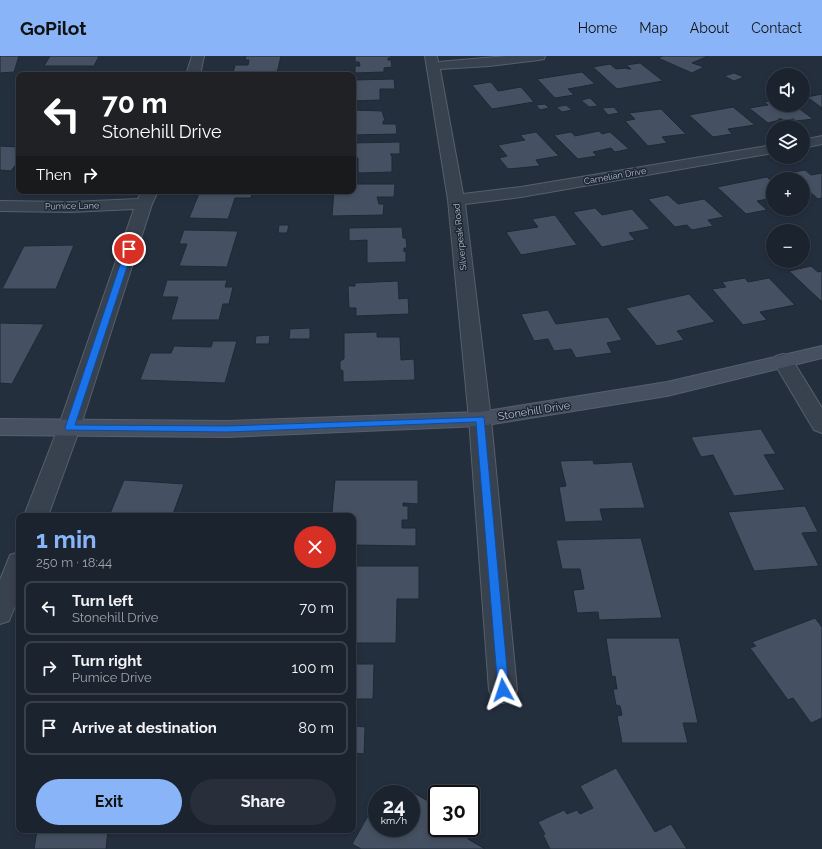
<!DOCTYPE html>
<html lang="en">
<head>
<meta charset="utf-8">
<style>
  body { margin:0; font-family:Raleway,sans-serif; background:#282f3a; color:#f1f3f6; height:100vh; display:flex; flex-direction:column; font-size:15px; white-space:nowrap }
  * { box-sizing:border-box; margin:0 }
  p { font-size:13px; color:#a0a4aa }
  .icon { flex:none; width:22px; height:22px; fill:none; stroke:currentColor; stroke-width:2; stroke-linecap:round; stroke-linejoin:round }
  .map { position:relative; flex:1; overflow:hidden }
  .drawer { position:absolute; left:16px; top:457px; width:340px; height:320px; display:flex; flex-direction:column; background:#1b232e; border-radius:8px; box-shadow:0 2px 6px #0003,0 0 0 1px #39404a }
  .drawer>* { flex:none }
  .banner { position:absolute; left:16px; top:16px; width:340px; height:122px; border-radius:8px; box-shadow:0 2px 6px #0003,0 0 0 1px #39404a; background:#202124; color:#fff; overflow:hidden }
  .fabs { position:absolute; left:766px; top:12px; display:grid; gap:8px }
  .fabs a { display:grid; place-items:center; width:44px; height:44px; border-radius:50%; background:#1b232e; box-shadow:0 2px 6px #0003,0 0 0 1px #39404a; font-size:20px }
  .speed { position:absolute; left:368px; top:729px; display:flex; gap:8px; font-size:20px; font-weight:700; text-align:center }
  .speed>* { display:grid; place-content:center; width:52px; height:52px; border-radius:50%; background:#1b232e; box-shadow:0 2px 6px #0003,0 0 0 1px #39404a; line-height:1 }
  .speed small { font-size:10px; font-weight:400 }
  .speed .limit { border:2px solid #111; border-radius:6px; background:#fff; color:#111 }
  .pin { position:absolute; display:grid; place-items:center; width:34px; height:34px; color:#fff; margin:-17px; border:2px solid #fff; border-radius:50%; box-shadow:0 1px 4px #0007 }
  .me { position:absolute; width:44px; margin:-22px; rotate:355deg; stroke-linejoin:round; filter:drop-shadow(0 0 3px #0008) }
  .turn { display:flex; align-items:center; gap:14px; height:84px; padding:0 20px; font-size:18px }
  .turn .icon { width:52px; height:52px; stroke-width:2.5 }
  .turn b { display:block; font-size:28px; line-height:34px }
  .then { display:flex; align-items:center; height:38px; padding:0 20px; background:#0003; gap:8px; font-size:15px }
  .round { display:grid; place-items:center; flex:none; width:42px; height:42px; border-radius:21px; background:#282f3a }
  .summary { display:flex; align-items:center; justify-content:space-between; height:68px; padding:0 20px }
  h1 { font-size:24px; font-weight:700; line-height:30px; color:#8ab4f8 }
  .action { display:flex; gap:8px; margin-top:auto; padding:8px 20px }
  .action a { flex:1; height:46px; border-radius:24px; background:#8ab4f8; color:#111; font-size:16px; font-weight:700; line-height:46px; text-align:center }
  .action a+a { background:#282f3a; color:#f1f3f6 }
  ul { padding:0; list-style:none }
  li { display:flex; align-items:center; gap:12px; height:54px; margin:0 8px 6px; padding:0 12px; border:2px solid #39404a; border-radius:8px }
  li div { flex:1 }
  li b { display:block; font-size:15px }
  li em { font-style:normal }
  header { display:flex; align-items:center; gap:24px; box-sizing:border-box; height:56px; padding:0 20px; background:#8ab4f8; color:#111 }
  header strong { font-size:19px }
  nav { display:flex; gap:22px; margin-inline-start:auto; font-size:14px }
  .map>svg:first-child { display:block }
</style>
</head>
<body>
<header>
<strong>GoPilot</strong>
<nav><a>Home</a><a>Map</a><a>About</a><a>Contact</a></nav>
</header>
<div class="map">
<svg width="822" height="793" viewBox="0 0 822 793">
  <rect width="100%" height="100%" fill="#242f3e"/>
  <path fill="#455162" stroke="#1f2835" d="M0,0h19l-5,16 -14,1z
    M50,0h49l-5,10h-50z
    M246,0h35l-4,17h-44l2,-8h13l1,-5h-4z
    M355,0h36v2h-3v2h3l1,7 -8,1v4l-29,1v-7h5l-1,-4h-4z
    M663,0h45l-16,7 12,4 -12,6 -34,-15z
    M640,7l23,18 -46,8 -24,-22 17,-3 6,5 10,-1 2,1h3l-5,-4z
    M582,16l13,12 -27,5 6,6 -19,3 -18,-19z
    M734,17l10,4 -10,4 -10,-5z
    M394,23l1,10h-15v11l-27,1v-21z
    M491,26l7,9 23,-4 13,15 -42,7 -20,-24z
    M822,38v14l-15,-11z
    M590,42l8,8 -9,1 -8,-7z
    M773,44v5h28l2,1 -6,1 16,12 -17,2 -3,-2 -9,2 -2,-2h-4l2,1 -12,3 -19,-15 19,-3 -4,-3z
    M545,48l4,4 -9,2 -4,-5z
    M566,49l6,5 -10,2 -6,-5z
    M614,51l5,6 -11,2 -6,-7z
    M733,51l22,18 -27,4 4,5 -19,3 -24,-22z
    M661,53l25,25 -24,3 5,6 -19,3 -23,-25 10,-2 -6,-6z
    M353,54l29,1 3,10h-2v3h13l1,10 -44,1z
    M599,75l3,3 8,-2 19,17 -14,3 -4,-4 -18,4 4,4 -19,3 -24,-24 17,-3 4,4z
    M536,76l23,24 -23,4 4,6 -32,3 -9,-11 8,-2 -9,-11 27,-5 -5,-5z
    M400,86v12h-10l2,2v16l-34,1v-15h-5v-15z
    M0,90l19,1v13l-8,11 -11,-1z
    M805,114l6,5 11,-2v25l-4,1 -15,-13v-7h-9l-6,-6z
    M767,121l6,5v16l-16,3 10,9 -21,4 -29,-27z
    M353,128h42l-1,13h-17l2,7h5l-1,11 -51,1 2,-25h19z
    M200,135h53l-2,7h-16l-7,21 -39,-1z
    M668,139l10,9 26,-5 20,18 -16,3 5,6 -21,4 -5,-5 -12,2 -27,-28z
    M595,152l7,7 30,-6 18,20 -21,4 6,7 -33,7 -29,-35z
    M555,159l22,30 -56,10 -15,-23 32,-5 -6,-8z
    M279,169h10l-2,8h-9z
    M402,171l1,11h3l1,10h-3v4l2,-1v11l-39,1v-23l-18,1v-13z
    M184,174l54,1 -11,36 -48,-1 8,-22h-8z
    M74,189l-18,44h-54l22,-43z
    M811,210l7,6 4,-1v31l-33,-31z
    M745,222l3,4 21,-4 26,27 -35,7 7,8 -24,5 -31,-36 14,-2 -4,-5z
    M167,224h60l-2,7h8l-4,17h-6l-4,16h-48l7,-23h-16z
    M398,225l1,18 9,-1 1,16 -53,2v-8h-7l-1,-22h7v-3z
    M689,238l26,28 -38,9 7,9 -27,6 -31,-38z
    M548,254l8,14 52,-7 14,23 -15,3 5,10 -36,5 -5,-9 -17,2 -6,-12 -14,2 -13,-27z
    M0,267l44,1 -32,60 -12,-1z
    M310,272v11h-21l1,-10z
    M377,276v5h23l1,23 13,-1 1,21 -72,2v-11l-3,-2v-8l4,-2v-26z
    M270,279l-1,9h-14l1,-8z
    M213,285h24l-12,42 -85,-3 10,-27h21l3,-7 37,1z
    M761,373l15,25 -12,1 21,35 -51,6 -21,-41 -12,2 -10,-20z
    M593,404l1,4 38,-2 13,46 -45,1 3,12 -38,1 -6,-35 7,-1 -6,-25z
    M124,424l60,4 -11,30 -21,-1 -2,3h-41z
    M335,424h83v24l-15,-1v3h5v14h-6v8h14v18l-63,-1v-29h-5l1,-3h-17z
    M805,450l13,26 -16,1 17,33 -65,5 -26,-59z
    M641,482l21,80 -63,2 -1,-8 -21,1 -4,-23 11,-1 -4,-20h-18l-6,-29z
    M353,510h66v33h-22l-1,44h-43z
    M815,562l7,9v91l-11,5 -18,-25 -5,2 -38,-52 6,-2 -4,-4z
    M606,582h73l19,85h-15l5,20h-66l-5,-27 5,-1 -2,-9 -4,-1 -3,-16h4l-2,-13 -3,1z
    M353,608h21l-1,35h-18l-1,15h3l-1,12 9,1 -1,27 -11,-1z
    M616,712l39,64 16,-8 16,25h-137l-7,-14 2,-1 -7,-12 26,-12 3,4 10,-4 3,4 13,-6 -13,-22z
    M405,732l32,18v22h34v-3l4,2 -7,12 17,10h-124l-9,-5 25,-44v28h34v-34h-10z
    M37,774h71l-2,19h-72z"/>
  <g fill="none" stroke-linecap="round" stroke-linejoin="round">
    <defs>
      <path id="street" d="M192,0h12l-4,19h-14z
        M425,0h12l1,6 69,-6h38l-1,3 -5,1 -50,6 -49,3 23,125 58,-7 252,-42v8l-252,44 -56,7 26,215 26,271 -4,9 -10,4 -10,-4 -4,-9 -20,-271 -21,-219z
        M822,80v8l-19,4v-8z
        M142,135h16l-6,13 -72,224 -32,88h-24l34,-88 76,-219 -63,3 -71,-1v-10l71,1 67,-3z
        M783,298l7,2 32,52v25l-8,-3 -41,-69 3,-5z
        M19,496v44l-10,25 -9,3v-44l10,-25z"/>
      <path id="secondary" d="M822,290v12l-155,38 -187,30 -252,11 -228,-2v-16l228,2 252,-9 187,-30z"/>
    </defs>
    <use href="#street" stroke="#565f6c" stroke-width="2"/>
    <use href="#secondary" stroke="#565f6c" stroke-width="2"/>
    <use href="#street" fill="#38414e" fill-rule="evenodd"/>
    <use href="#secondary" fill="#465061" fill-rule="evenodd"/>
  </g>
  <path fill="#1a73e8" stroke="#114b97" d="M126,191h6l1,2 -58,176 153,1 256,-9 25,273 -2,4 -4,1 -4,-1 -1,-4 -22,-268 -248,10 -162,-2 -1,-2z"/>
  <g text-anchor="middle" dominant-baseline="central" stroke-width="3" stroke-linejoin="round" paint-order="stroke">
    <g font-size="9" fill="#b4bcc9" stroke="#1d2633">
      <text transform="translate(615 120) rotate(-10)">Carnelian Drive</text>
      <text transform="translate(72 150) rotate(-1)">Pumice Lane</text>
      <text transform="translate(460 181) rotate(-96)">Silverpeak Road</text>
    </g>
    <g font-size="11" fill="#b4bcc9" stroke="#1d2633">
      <text transform="translate(534 355) rotate(-9)">Stonehill Drive</text>
    </g>
  </g>
</svg>
<div class="fabs">
<a><svg class="icon" aria-label="sound" viewBox="0 0 24 24"><path d="M4 9h4l5-4v14l-5-4H4zM17 9q2 3 0 6"/></svg></a>
<a><svg class="icon" aria-label="layers" viewBox="0 0 24 24"><path d="M12 4l9 5-9 5-9-5zM3 14l9 5 9-5"/></svg></a>
<a>+</a>
<a>−</a>
</div>
<div class="speed"><div>24<small>km/h</small></div><div class="limit">30</div></div>
<div class="pin" style="left:129px;top:193px;background:#d93025"><svg class="icon" aria-label="arrive" viewBox="0 0 24 24"><path d="M6 21V4h12l-3 4 3 4H6"/></svg></div>
<svg class="me" style="left:503px;top:634px" viewBox="-20 -20 40 40"><path d="M0-17L14 15 0 8-14 15z" fill="#1a73e8" stroke="#fff" stroke-width="4"/></svg>
<div class="banner">
<div class="turn"><svg class="icon" aria-label="left" viewBox="0 0 24 24"><path d="M17 20v-9H6M10 6l-5 5 5 5"/></svg><div><b>70 m</b>Stonehill Drive</div></div>
<div class="then">Then<svg class="icon" aria-label="right" viewBox="0 0 24 24"><path d="M7 20v-9h11M14 6l5 5-5 5"/></svg></div>
</div>
<section class="drawer">
<div class="summary"><div><h1>1 min</h1><p>250 m · 18:44</p></div><a class="round" style="background:#d93025;color:#fff"><svg class="icon" aria-label="close" viewBox="0 0 24 24"><path d="M6 6l12 12M18 6L6 18"/></svg></a></div>
<ul>
<li><svg class="icon" aria-label="left" viewBox="0 0 24 24"><path d="M17 20v-9H6M10 6l-5 5 5 5"/></svg><div><b>Turn left</b><p>Stonehill Drive</p></div><em>70 m</em></li>
<li><svg class="icon" aria-label="right" viewBox="0 0 24 24"><path d="M7 20v-9h11M14 6l5 5-5 5"/></svg><div><b>Turn right</b><p>Pumice Drive</p></div><em>100 m</em></li>
<li><svg class="icon" aria-label="arrive" viewBox="0 0 24 24"><path d="M6 21V4h12l-3 4 3 4H6"/></svg><div><b>Arrive at destination</b></div><em>80 m</em></li>
</ul>
<div class="action"><a>Exit</a><a>Share</a></div>
</section>
</div>
</body>
</html>
